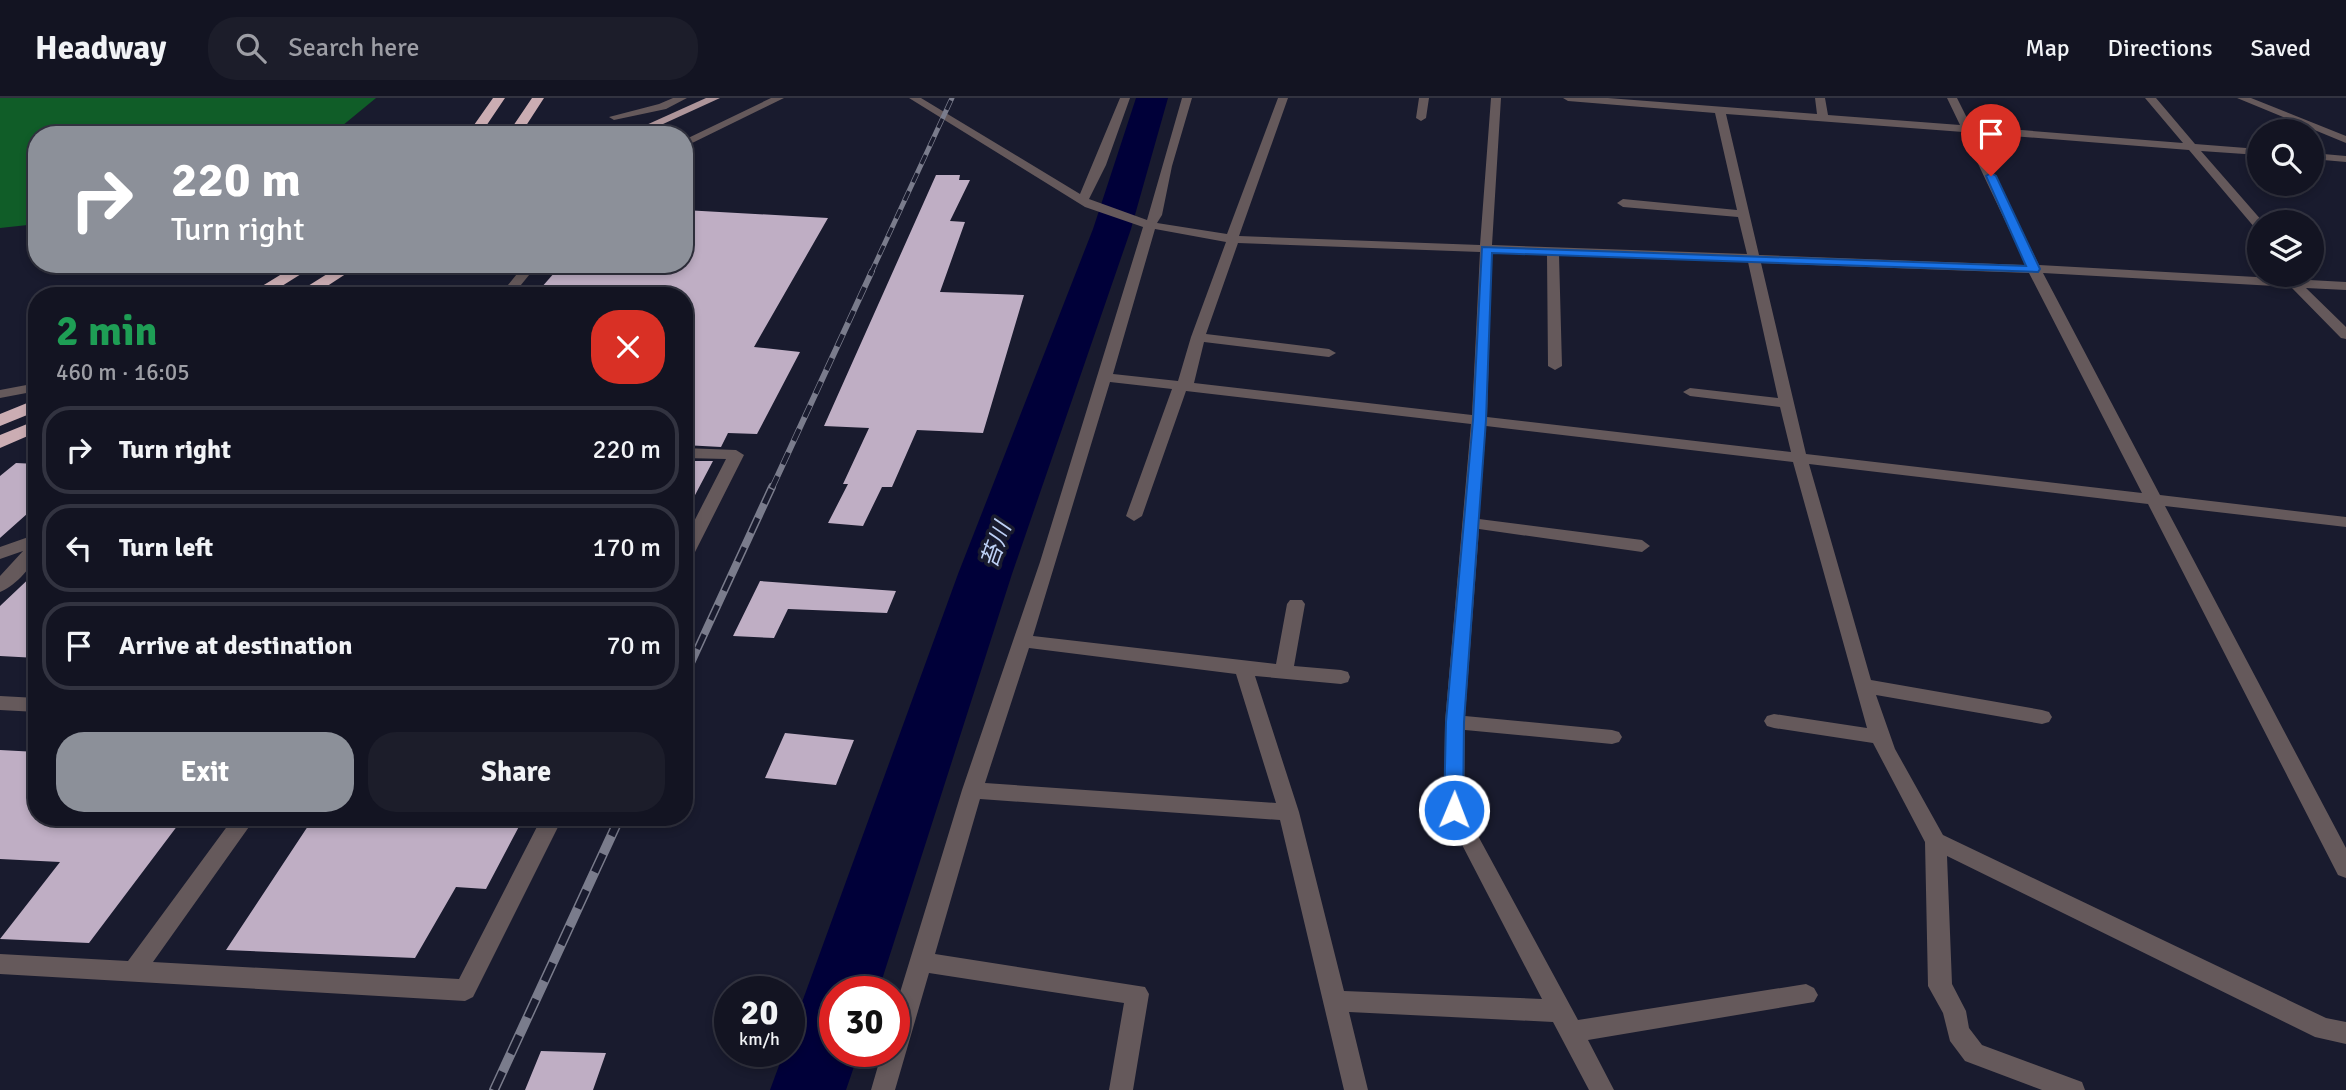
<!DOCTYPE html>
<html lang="en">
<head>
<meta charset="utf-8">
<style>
  body { margin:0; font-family:Signika,"Noto Sans JP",sans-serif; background:#1c1d2a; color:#f1f3f6; height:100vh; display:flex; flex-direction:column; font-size:26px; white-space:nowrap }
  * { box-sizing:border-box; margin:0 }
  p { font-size:23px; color:#9d9ea5 }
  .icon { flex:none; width:38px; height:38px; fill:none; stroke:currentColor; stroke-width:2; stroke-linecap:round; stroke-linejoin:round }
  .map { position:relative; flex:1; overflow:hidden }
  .sheet { position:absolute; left:28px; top:189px; width:665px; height:539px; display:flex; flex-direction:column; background:#131422; border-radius:28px; box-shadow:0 4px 10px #0003,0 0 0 2px #323340 }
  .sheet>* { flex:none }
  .banner { position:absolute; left:28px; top:28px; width:665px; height:147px; border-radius:28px; box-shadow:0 4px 10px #0003,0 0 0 2px #323340; background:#8c9099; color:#fff; overflow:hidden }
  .fabs { position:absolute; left:2247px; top:21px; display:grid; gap:14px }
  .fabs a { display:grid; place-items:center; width:77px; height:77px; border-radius:50%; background:#131422; box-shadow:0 4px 10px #0003,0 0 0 2px #323340; font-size:35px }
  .speed { position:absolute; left:714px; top:878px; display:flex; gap:14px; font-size:35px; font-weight:700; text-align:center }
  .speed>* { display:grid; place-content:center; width:91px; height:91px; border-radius:50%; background:#131422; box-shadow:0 4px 10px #0003,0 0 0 2px #323340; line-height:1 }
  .speed small { font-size:18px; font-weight:400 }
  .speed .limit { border:10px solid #d22; background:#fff; color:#111 }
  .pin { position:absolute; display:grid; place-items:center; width:60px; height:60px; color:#fff; margin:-72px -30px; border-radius:50% 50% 50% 0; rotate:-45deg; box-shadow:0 0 7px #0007 }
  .pin .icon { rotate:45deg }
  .me { position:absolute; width:77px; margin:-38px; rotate:1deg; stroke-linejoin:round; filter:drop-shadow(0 0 5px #0008) }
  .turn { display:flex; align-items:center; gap:24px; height:147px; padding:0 28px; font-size:32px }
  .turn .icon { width:91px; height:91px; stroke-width:2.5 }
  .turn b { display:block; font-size:49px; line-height:60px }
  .round { display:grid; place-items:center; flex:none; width:74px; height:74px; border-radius:28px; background:#1c1d2a }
  .head { display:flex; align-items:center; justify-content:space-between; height:119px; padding:0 28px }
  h1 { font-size:42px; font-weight:700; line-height:52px; color:#1e9e55 }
  .action { display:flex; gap:14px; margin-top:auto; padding:14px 28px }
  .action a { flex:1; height:80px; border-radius:28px; background:#8c9099; color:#fff; font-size:28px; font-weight:700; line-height:80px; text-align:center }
  .action a+a { background:#1c1d2a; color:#f1f3f6 }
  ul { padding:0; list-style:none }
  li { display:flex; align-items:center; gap:21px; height:88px; margin:0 14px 10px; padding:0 14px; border:4px solid #323340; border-radius:28px }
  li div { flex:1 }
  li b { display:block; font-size:26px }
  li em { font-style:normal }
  header { display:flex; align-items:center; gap:42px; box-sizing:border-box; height:98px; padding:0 35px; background:#131422; border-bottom:2px solid #323340 }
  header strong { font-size:33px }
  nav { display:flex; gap:38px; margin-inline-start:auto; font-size:24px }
  .search { width:490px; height:63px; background:#1c1d2a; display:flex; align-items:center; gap:18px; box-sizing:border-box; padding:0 24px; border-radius:28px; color:#9d9ea5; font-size:26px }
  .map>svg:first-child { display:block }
</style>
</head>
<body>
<header>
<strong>Headway</strong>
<div class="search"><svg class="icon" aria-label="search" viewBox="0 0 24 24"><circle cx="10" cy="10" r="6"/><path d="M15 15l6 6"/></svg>Search here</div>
<nav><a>Map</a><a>Directions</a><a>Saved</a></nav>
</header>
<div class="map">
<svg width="2346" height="992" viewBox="0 0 2346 992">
  <rect width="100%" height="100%" fill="#191b2e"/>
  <path fill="#105d28" d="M0,0h376l-45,37h-294v89l-37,4z"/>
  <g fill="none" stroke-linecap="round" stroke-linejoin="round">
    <path fill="#000039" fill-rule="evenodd" d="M1136,0h32l-37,131 -119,345 -134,418h-43v60h24l-13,38h-76l14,-38h5v-14l169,-464 135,-345z"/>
  </g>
  <path fill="#bfaec4" d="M936,77h24l-1,5h11l-20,41 15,1 -25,70 84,3 -41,138 -66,-3 -25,57h-10l-19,39 -35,-3 20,-39h-5l26,-56 -45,-2z
    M684,112l144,8 -74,129 46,5 -43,82 -29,-1 -7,14 -37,-2v-149h-150l28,-32h122z
    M684,363h29l-29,55z
    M16,365l21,1v41l-37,33v-62z
    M37,473v87l-37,-2v-50z
    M760,483l136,10 -9,22 -99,-4 -14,29 -41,-2z
    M785,635l69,7 -18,45 -71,-7z
    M0,652l37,2v65h147l-95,126 -89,-4 60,-77 -60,-3z
    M314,719h210l-38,72 -30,-2 -41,71 -189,-8z
    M541,953l65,2 -13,37h-68z"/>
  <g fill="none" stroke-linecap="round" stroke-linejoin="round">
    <path fill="#65595b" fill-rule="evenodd" d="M673,0h14l-21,11 -52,11 -5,-3 50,-13z
      M771,0h13l-100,49v-7z
      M909,0h12l159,96 40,-96h10l-24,67 -17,34 58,21 35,-122h10l-20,68 -10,49 -5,8 70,11 51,-136h10l-49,138 241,9 11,-147h10l-9,147 255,9 -9,-37 -115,-10 -6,-4 6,-4 114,11 -22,-97 -147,-12 -5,-3h45l209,16 -2,-16h10l3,17 132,10 -13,-27h10l14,28 212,17 -38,-45h11l39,46 64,5v6l-58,-4 62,71h-4v7l-4,-1 -66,-78 -215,-17 65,132 307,17v8l-40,-2 40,39v12l-5,-1 -50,-51 -248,-14 117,222 186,22v10l-181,-21 181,342v30l-8,-3 -190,-371 -339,-40 62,216 171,30 7,2 3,5 -3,5 -7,2 -166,-29 19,54 48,86 383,183 20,4v22l-31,-7 -368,-181 5,128 14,27 3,17 13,17 100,37 3,8h-43l-77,-29 -15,-20 -7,-28 -15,-27 -3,-144 -52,-99 -99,-15 -7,-2 -3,-5 3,-5 7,-2 93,14 -74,-266 -307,-36 -7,93 163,21 8,6 -8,6 -163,-23 -14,187 147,14 7,2 3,5 -3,5 -7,2 -147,-14 -1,80 114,210 228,-36 8,4 4,7 -4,7 -226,38 26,50h-25l-36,-68 -204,-10 19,78h-24l-64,-270 -300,-21 -45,155 210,33 4,7 -16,96h-24l15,-87 -195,-30 -34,117h-24l11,-38h12v-40l68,-222 78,-228 103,-335 -58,-20zM1726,16l237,18 63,133 -267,-10zM1155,131l71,13 -35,95 -13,44 -65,-7zM1238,145l242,9 -8,163 -278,-32 10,-41 125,15 7,-4 -7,-4 -123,-15zM1492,154l55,3 1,111 7,4 7,-4 -3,-111 189,7 30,136 -88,-10 -7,4 7,4 90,11 11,45 -304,-35zM1761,165l268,10 113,220 -336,-39zM1110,284l62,7 -46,127 8,5 8,-5 44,-125 285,33 -26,298 -1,88 98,189 -198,-8 -45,-179 -44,-136 86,8 7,-2 2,-5 -2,-5 -7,-2 -47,-4 11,-62 -3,-4h-12l-3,4 -11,60 -243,-28zM1029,550l207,26 40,129 -291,-20z
      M1419,0h10l-3,20 -5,3 -5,-3z
      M2237,0h14l95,38v7z
      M2312,55l34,3v6l-34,-3z
      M525,166h13l-26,32h-13z
      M37,285v8l-37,7v-8z
      M684,350l52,2 8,5 -52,103 -8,6v-23l42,-82 -42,-1z
      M37,436c0,6 2,17 -1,22 -5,13 -24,32 -36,36v-16l23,-25 -23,8v-12z
      M0,598l37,2v14l-37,-2z
      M234,719h22l-103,145 306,17 83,-162h21l-90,180 -8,4 -465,-27v-20l128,7z"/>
    <path fill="#ae959a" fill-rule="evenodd" d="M706,0h14l-81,37h-15z"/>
    <path fill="#cbadb3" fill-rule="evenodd" d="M493,0h12l-25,37h-13z
      M532,0h12l-24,37h-13z
      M298,166h19l-51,32h-20z
      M343,166h18l-49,32h-20z
      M37,301v12l-37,15v-12z
      M37,322v12l-37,16v-13z"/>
    <defs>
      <path id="rail-far3" d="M871,175l81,-175"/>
      <path id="rail-far2" d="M772,390l100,-217"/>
      <path id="rail-far1" d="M684,580l88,-191"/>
      <path id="rail" d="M494,992l126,-273"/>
    </defs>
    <use href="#rail-far3" stroke="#7a7c8c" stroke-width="5"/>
    <use href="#rail-far2" stroke="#7a7c8c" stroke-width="6"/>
    <use href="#rail-far1" stroke="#7a7c8c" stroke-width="8"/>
    <use href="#rail" stroke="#7a7c8c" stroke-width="10"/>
    <use href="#rail-far3" stroke="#191b2e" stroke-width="3.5" stroke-dasharray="10" stroke-linecap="butt"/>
    <use href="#rail-far2" stroke="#191b2e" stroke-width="4.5" stroke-dasharray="13" stroke-linecap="butt"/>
    <use href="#rail-far1" stroke="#191b2e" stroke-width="5" stroke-dasharray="16" stroke-linecap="butt"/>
    <use href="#rail" stroke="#191b2e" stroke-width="7" stroke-dasharray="20" stroke-linecap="butt"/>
  </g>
  <path fill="#1a73e8" stroke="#114b97" stroke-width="2" d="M1991,75l5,3 44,93 -2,3 -546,-19 -6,167 -22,302 -1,88 -3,5 -6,2 -7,-2 -3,-5 2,-88 27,-302 9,-173 544,19 -40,-90z"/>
  <g text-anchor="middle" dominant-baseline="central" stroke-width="7" stroke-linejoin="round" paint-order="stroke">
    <g font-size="23" font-style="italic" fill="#bed1f6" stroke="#191b2e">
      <text transform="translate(996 447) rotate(-70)">苔川</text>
    </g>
  </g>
</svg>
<div class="fabs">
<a><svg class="icon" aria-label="search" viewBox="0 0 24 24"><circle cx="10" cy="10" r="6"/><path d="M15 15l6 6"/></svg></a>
<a><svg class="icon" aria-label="layers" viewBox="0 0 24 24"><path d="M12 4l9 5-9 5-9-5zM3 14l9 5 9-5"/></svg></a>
</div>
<div class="speed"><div>20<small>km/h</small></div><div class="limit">30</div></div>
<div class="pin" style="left:1991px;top:78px;background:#d93025"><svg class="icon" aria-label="arrive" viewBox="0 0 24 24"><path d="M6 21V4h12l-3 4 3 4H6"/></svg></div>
<svg class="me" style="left:1454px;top:712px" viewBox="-20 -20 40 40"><circle r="17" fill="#1a73e8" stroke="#fff" stroke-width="3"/><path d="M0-11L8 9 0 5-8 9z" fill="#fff"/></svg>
<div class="banner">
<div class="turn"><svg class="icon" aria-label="right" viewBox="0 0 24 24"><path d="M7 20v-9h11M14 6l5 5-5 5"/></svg><div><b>220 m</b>Turn right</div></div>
</div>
<section class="sheet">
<div class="head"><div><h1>2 min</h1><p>460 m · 16:05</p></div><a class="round" style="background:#d93025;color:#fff"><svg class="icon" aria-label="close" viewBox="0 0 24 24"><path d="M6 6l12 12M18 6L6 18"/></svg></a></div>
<ul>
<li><svg class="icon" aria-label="right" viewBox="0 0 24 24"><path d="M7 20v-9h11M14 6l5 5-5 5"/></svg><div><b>Turn right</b></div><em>220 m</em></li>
<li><svg class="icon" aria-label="left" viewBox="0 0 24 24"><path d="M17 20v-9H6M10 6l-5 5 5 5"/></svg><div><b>Turn left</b></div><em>170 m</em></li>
<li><svg class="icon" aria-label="arrive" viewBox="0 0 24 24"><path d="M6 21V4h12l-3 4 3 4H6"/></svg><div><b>Arrive at destination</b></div><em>70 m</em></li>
</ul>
<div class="action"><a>Exit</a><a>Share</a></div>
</section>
</div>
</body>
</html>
